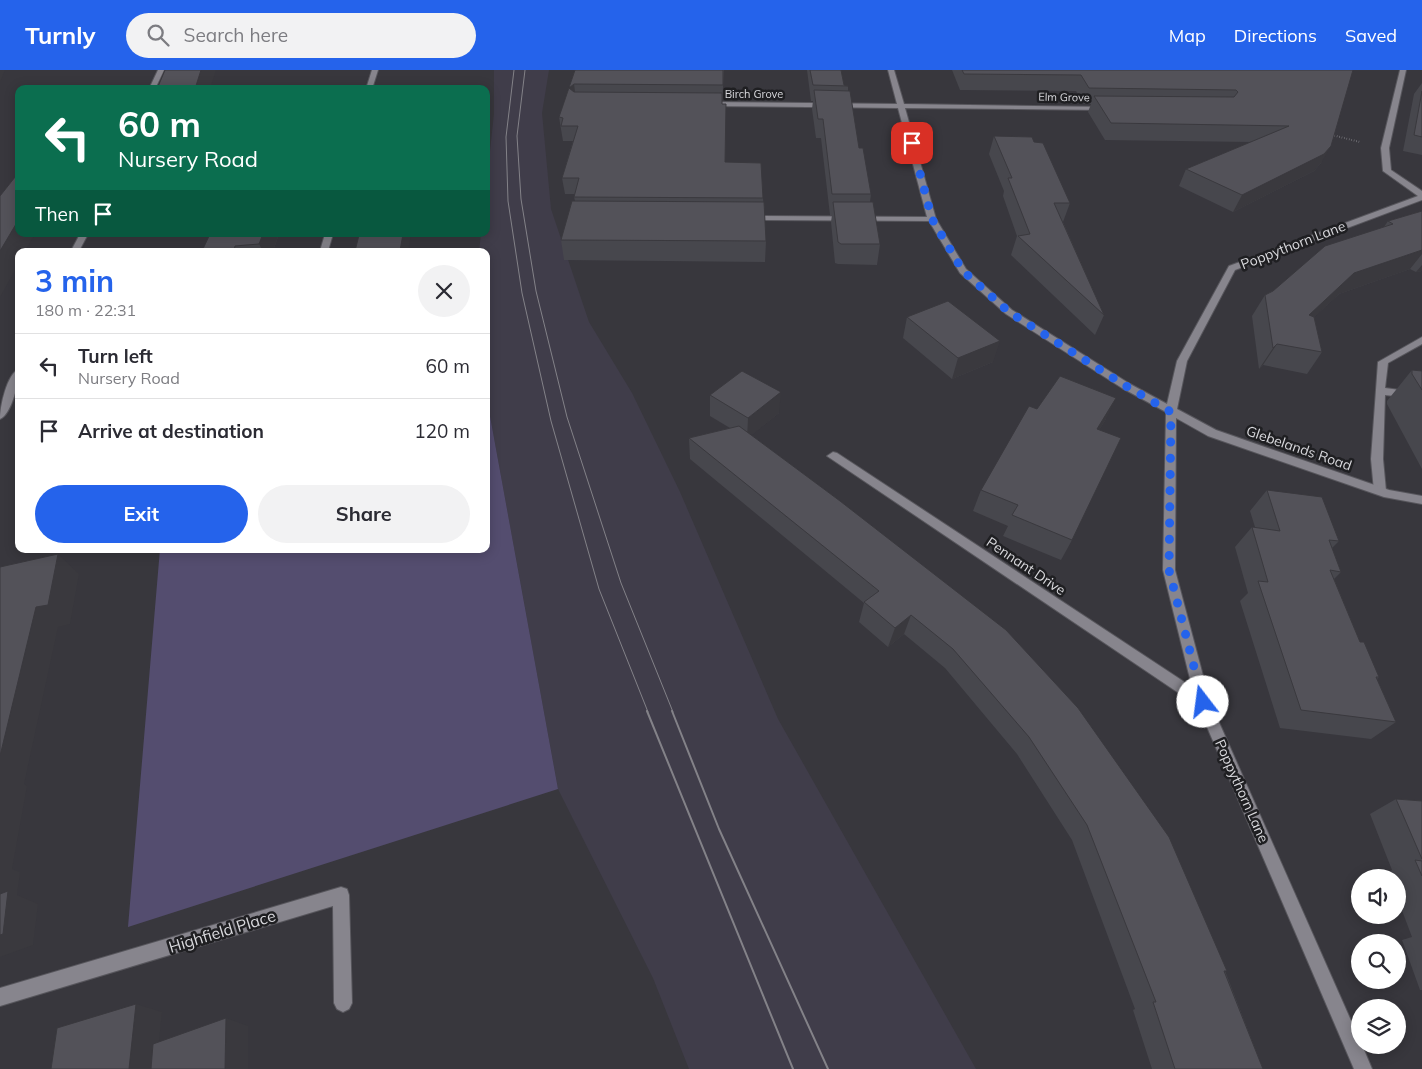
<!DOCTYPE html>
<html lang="en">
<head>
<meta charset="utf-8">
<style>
  body { margin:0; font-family:Mulish,sans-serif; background:#f2f2f3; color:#2b2b33; height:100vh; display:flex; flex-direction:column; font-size:19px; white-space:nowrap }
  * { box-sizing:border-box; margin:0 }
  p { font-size:16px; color:#7c7c81 }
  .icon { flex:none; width:28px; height:28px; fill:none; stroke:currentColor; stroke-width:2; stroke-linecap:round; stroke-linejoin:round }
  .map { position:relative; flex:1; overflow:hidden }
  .sheet { position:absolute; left:15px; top:178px; width:475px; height:305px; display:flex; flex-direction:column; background:#fff; border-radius:10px; box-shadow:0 2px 12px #0003 }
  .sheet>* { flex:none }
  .hud { position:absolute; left:15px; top:15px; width:475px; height:152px; border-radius:10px; box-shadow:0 2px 12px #0003; background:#0b6e4f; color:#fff; overflow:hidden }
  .tools { position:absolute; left:1351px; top:799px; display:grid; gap:10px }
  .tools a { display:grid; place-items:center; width:55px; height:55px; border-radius:50%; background:#fff; box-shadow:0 2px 12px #0003; font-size:25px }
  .pin { position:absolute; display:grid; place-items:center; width:42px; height:42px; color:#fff; margin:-21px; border-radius:10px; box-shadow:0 2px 8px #0006 }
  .me { position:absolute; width:55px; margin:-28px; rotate:345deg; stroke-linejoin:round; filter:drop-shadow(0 0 4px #0008) }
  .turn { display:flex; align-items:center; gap:18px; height:105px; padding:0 20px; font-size:22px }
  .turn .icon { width:65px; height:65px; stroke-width:2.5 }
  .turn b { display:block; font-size:35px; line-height:42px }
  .then { display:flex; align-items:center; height:48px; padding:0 20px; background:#0003; gap:10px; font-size:19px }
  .round { display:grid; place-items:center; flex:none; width:52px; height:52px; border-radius:26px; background:#f2f2f3 }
  .head { display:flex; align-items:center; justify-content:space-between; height:85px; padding:0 20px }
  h1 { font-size:30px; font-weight:700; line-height:38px; color:#2563eb }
  .action { display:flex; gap:10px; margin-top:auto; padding:10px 20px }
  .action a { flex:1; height:58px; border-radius:30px; background:#2563eb; color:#fff; font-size:20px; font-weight:700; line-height:58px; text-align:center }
  .action a+a { background:#f2f2f3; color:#2b2b33 }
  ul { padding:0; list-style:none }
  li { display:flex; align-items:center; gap:15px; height:65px; padding:0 20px; border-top:1px solid #e1e1e2 }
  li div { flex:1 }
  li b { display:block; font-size:19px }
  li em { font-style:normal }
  header { display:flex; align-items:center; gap:30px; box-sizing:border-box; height:70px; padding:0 25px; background:#2563eb; color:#fff }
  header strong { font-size:24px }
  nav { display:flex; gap:28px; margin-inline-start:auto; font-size:18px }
  .search { width:350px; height:45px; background:#f2f2f3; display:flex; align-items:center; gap:12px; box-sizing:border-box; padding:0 18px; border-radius:28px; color:#7c7c81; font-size:19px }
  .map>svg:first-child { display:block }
</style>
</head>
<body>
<header>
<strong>Turnly</strong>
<div class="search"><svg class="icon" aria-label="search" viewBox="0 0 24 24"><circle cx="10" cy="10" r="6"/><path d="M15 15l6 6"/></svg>Search here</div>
<nav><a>Map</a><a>Directions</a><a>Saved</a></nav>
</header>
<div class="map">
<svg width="1422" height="999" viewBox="0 0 1422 999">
  <rect width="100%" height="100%" fill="#38373d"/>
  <path fill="#403d4a" d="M494,0h55l-7,43 9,96 38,113 43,71 48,99 98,227 198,350h-287l-36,-91 -95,-189 -72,-395v-143h-7l2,-17h5v-46l8,-74z"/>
  <path fill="#544d6f" d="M486,324l72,395 -430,138 32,-378h326z"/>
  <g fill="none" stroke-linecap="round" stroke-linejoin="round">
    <defs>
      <path id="lane" d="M1422,267v7l-34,19 -3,25 37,5v6l-37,-4 -2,64 3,32 -6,4 -6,-4 -3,-32 7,-97z"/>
      <path id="street" d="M158,0h6l-9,19h-6z
        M372,0h6l-6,19h-6z
        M888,0h6l10,34 204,3v2l-2,1 -201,-2 31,111 30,50 46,41 118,74 37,20 10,-43 52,-95 189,-70 -35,-25 -2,-23 19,-78h6l-17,78 2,22 31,21v9l-187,70 -48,91 -10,48 39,21 173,60 33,6v8l-38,-7 -176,-61 -32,-18 -1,152 35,132 150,339v4h2l10,24h-18l-156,-363 -371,-250 6,-4 4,1 355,234 -29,-117 3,-158 -44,-24 -116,-74 -46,-41 -31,-52 -180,-1 -4,-2 4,-2 178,1 -29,-109 -192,-2 -3,-2 3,-2 191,2z
        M80,164h8l-9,17h-8z
        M325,164h8l-5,17h-8z
        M19,299c0,12 -7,45 -19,50 0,-13 7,-45 19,-50z
        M341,817l6,2 2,6 3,108 -3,6 -6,3 -6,-3 -3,-6 -1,-97 -333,100v-18z"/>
    </defs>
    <use href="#lane" stroke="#57565c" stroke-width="2"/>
    <use href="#street" stroke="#57565c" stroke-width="2"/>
    <path stroke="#8b8b90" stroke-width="2" stroke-dasharray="0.5 2" stroke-linecap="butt" d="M1332,65l28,7"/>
    <use href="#lane" fill="#87858d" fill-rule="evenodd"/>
    <use href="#street" fill="#87858d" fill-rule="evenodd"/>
    <path stroke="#838288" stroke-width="1" d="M514,0l-8,67 2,64 14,92 29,128 48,168 49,123
      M525,0l-8,66 4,63 15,92 31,126 54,166 52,129"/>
    <path stroke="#838288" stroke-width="2" d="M647,641l146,358
      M672,641l47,118 109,240"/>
  </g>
  <path fill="#47474d" d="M575,0h149l-2,34 3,58 38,36 3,43 -1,21 -201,-2 -3,-20 14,-39 -1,-4 1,-3h-10l-3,-16 11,-37h-10l-4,-24z
    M807,0h34l3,15 4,1v5l11,57 12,46 -1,8 10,42 -3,21 -39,-1 -3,-1 -4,-41 1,-7h-2l-9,-77h-5l-4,-29 1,-8h-2z
    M952,0h401l-32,93 -7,8 -81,41 -54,-26 7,-17 65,-27 -146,-2 -17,-28 3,-8h-7l-8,-13 -116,-1z
    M1422,13v72l-19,-4 11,-57z
    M994,66l40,6 36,61 -7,19 41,93 -9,20 -84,-80 6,-19 -14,-40 1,-5 -15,-37z
    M1422,141v60l-6,1 -6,-3 -71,25 -25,23 8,35 -15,22 -44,-9 -4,4 -7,-53 13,-21 119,-68 4,-6z
    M210,164h69l-6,17h-71z
    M907,247l86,45 -41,17 -49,-41z
    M1412,300l10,1v98l-35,-65v-3z
    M710,325l69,18 -28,22 89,66 387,470h-2l38,98h-111l-19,-59 2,-1 -63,-169 -55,-86 -72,-86 -41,-34 -16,13 -29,-25 5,-19 -174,-144 -1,-21 41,-10 -20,-12z
    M1037,339l69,10 -7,11 -27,110 -11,20 -58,-24 5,-10 -35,-15 8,-21z
    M1267,420l72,51 -7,7 9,24 -7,7 26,63 19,35 -2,2 19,43 -25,17 -91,-11 -40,-127 8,-8 -13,-46 17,-20h3l-5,-16z
    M1396,729l26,2v189h-2l-18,-50 10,-3 -14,-37v-22h-10l-1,-5 5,-3 -22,-56z"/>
  <path fill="#3a393e" d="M0,0h5l-5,12z
    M201,0h15l-6,19h-15z
    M574,14l2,15 -7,-11z
    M1331,76l-10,17 -7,8 -81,41 9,-17z
    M19,149v15h16l-10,17h-6v12l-19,34v-46z
    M263,164h16l-6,17h-10l-4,-7z
    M403,164h8l-3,17h-8z
    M1422,180v4l-12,15 -71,25 -45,42 15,-21 45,-42z
    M1422,195v6l-6,1z
    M1000,271l-7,21 -41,17 6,-21z
    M1277,274l-14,21 -4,4 14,-21z
    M781,322l-2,21 -32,26 1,-21z
    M1116,328l-10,21 -19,31 10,-21z
    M58,484l21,20 -9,50 -12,3 -34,157 3,2 -15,83 8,3 -3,23 21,9 -5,41 -33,12v-201l36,-149z
    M911,545l-7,19 -16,13 7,-19z
    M136,934l26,8 -6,57h-27z
    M226,948l22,8v43h-23z"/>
  <path fill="#535259" stroke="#3a393e" d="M165,0h36l-6,19h-38z
    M575,0h148v15l-149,-1 -5,4 5,4 148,1v11h4l-1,58 36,1 2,35 -189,-1 5,-19h-17l16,-52h-17l2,-8 -4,-1z
    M810,0h31l3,15 4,1 -35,-1z
    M962,0h391l-22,76 -7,8 -82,41 -56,-26 103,-43 -178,-3 -17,-27 140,1 4,-5 -2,-2 -147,-2 -8,-13 -117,-1z
    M814,20l36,1 9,57h4l8,46h-39l-9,-75h-5z
    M1422,21v46l-8,-2z
    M994,66l38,1 2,5 9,1 27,60h-16l50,112 -86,-79 12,-2 -22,-56h4z
    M19,102v47l-19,32v-55z
    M572,131l192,1 2,39 -205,-1z
    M833,132h40l7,42h-39l-3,-2z
    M1422,141v39l-68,23 -45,42 5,2 8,35 -45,-8 -4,4 -8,-53 8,-4 52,-45 68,-22 -5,-3z
    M210,164h53l-4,10 -24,2 -1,5h-32z
    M357,164h46l-3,17h-45l4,-16h-3z
    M948,231l52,40 -42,17 -51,-41z
    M1412,300l10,1v19l-10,-16z
    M742,301l39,21 -33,26 -38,-23z
    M1060,306l56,22 -19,31 24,9 -49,102 -60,-25 6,-10 -37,-15 48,-84 8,3z
    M739,356l101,75 166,129 72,78 91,129 58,134h-3l39,98h-88l-22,-67h3l-69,-177 -58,-88 -76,-88 -42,-34 -16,13 -31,-26 15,-11 -190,-153z
    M19,407v12l-3,1z
    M1267,420l55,7 17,44 -10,-1 12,32 -11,-2 30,72h4l15,35h-3l20,45 -95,-12 -43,-129 10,1 -16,-55 28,4z
    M58,484l-10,51 -12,2 -36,149v-189z
    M1396,729l26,2v58z
    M1415,790l7,1v15z
    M8,821l-5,43 -3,1v-41z
    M136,934l-7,65h-78l6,-41z
    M226,948l-1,51h-74l2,-25z"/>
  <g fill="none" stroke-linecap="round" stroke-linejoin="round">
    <path stroke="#2563eb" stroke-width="9" stroke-dasharray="0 16.2" d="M912,73l20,76 31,52 46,41 117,74 45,26 -2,158 34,132"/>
  </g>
  <g text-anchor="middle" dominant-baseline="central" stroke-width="5" stroke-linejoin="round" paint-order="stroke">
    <g font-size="11" fill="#d9d9dd" stroke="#1f1f22">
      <text x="754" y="24">Birch Grove</text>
      <text transform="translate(1064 27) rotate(1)">Elm Grove</text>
    </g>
    <g font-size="14" fill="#d9d9dd" stroke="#1f1f22">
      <text transform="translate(1293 175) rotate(-21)">Poppythorn Lane</text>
      <text transform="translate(1299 378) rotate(19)">Glebelands Road</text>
      <text transform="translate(1026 496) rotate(34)">Pennant Drive</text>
      <text transform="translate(1242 721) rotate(66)">Poppythorn Lane</text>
    </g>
    <g font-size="16" fill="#d9d9dd" stroke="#1f1f22">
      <text transform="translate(222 861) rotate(-17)">Highfield Place</text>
    </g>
  </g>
</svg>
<div class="tools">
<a><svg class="icon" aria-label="sound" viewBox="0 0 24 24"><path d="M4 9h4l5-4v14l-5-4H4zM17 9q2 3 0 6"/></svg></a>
<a><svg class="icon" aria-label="search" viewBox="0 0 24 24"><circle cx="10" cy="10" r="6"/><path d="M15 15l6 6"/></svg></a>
<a><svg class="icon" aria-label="layers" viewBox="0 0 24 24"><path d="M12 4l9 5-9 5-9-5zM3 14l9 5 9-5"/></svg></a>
</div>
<div class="pin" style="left:912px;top:73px;background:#d93025"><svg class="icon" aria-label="arrive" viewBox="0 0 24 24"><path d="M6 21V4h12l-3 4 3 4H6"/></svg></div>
<svg class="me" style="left:1203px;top:632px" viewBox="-20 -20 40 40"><circle r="19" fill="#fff"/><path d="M0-13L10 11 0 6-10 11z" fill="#2563eb"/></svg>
<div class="hud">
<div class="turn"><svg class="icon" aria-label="left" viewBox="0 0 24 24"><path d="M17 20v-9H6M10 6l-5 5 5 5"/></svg><div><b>60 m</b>Nursery Road</div></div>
<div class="then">Then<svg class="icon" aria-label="arrive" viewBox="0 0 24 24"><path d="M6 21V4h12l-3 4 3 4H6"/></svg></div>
</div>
<section class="sheet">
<div class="head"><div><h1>3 min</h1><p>180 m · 22:31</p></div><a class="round"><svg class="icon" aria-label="close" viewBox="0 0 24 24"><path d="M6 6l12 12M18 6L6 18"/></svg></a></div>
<ul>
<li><svg class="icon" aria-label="left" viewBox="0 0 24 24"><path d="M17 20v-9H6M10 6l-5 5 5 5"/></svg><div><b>Turn left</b><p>Nursery Road</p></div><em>60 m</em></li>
<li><svg class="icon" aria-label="arrive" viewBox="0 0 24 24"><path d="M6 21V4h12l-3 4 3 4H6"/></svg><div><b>Arrive at destination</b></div><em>120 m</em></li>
</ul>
<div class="action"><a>Exit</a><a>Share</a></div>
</section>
</div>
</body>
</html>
